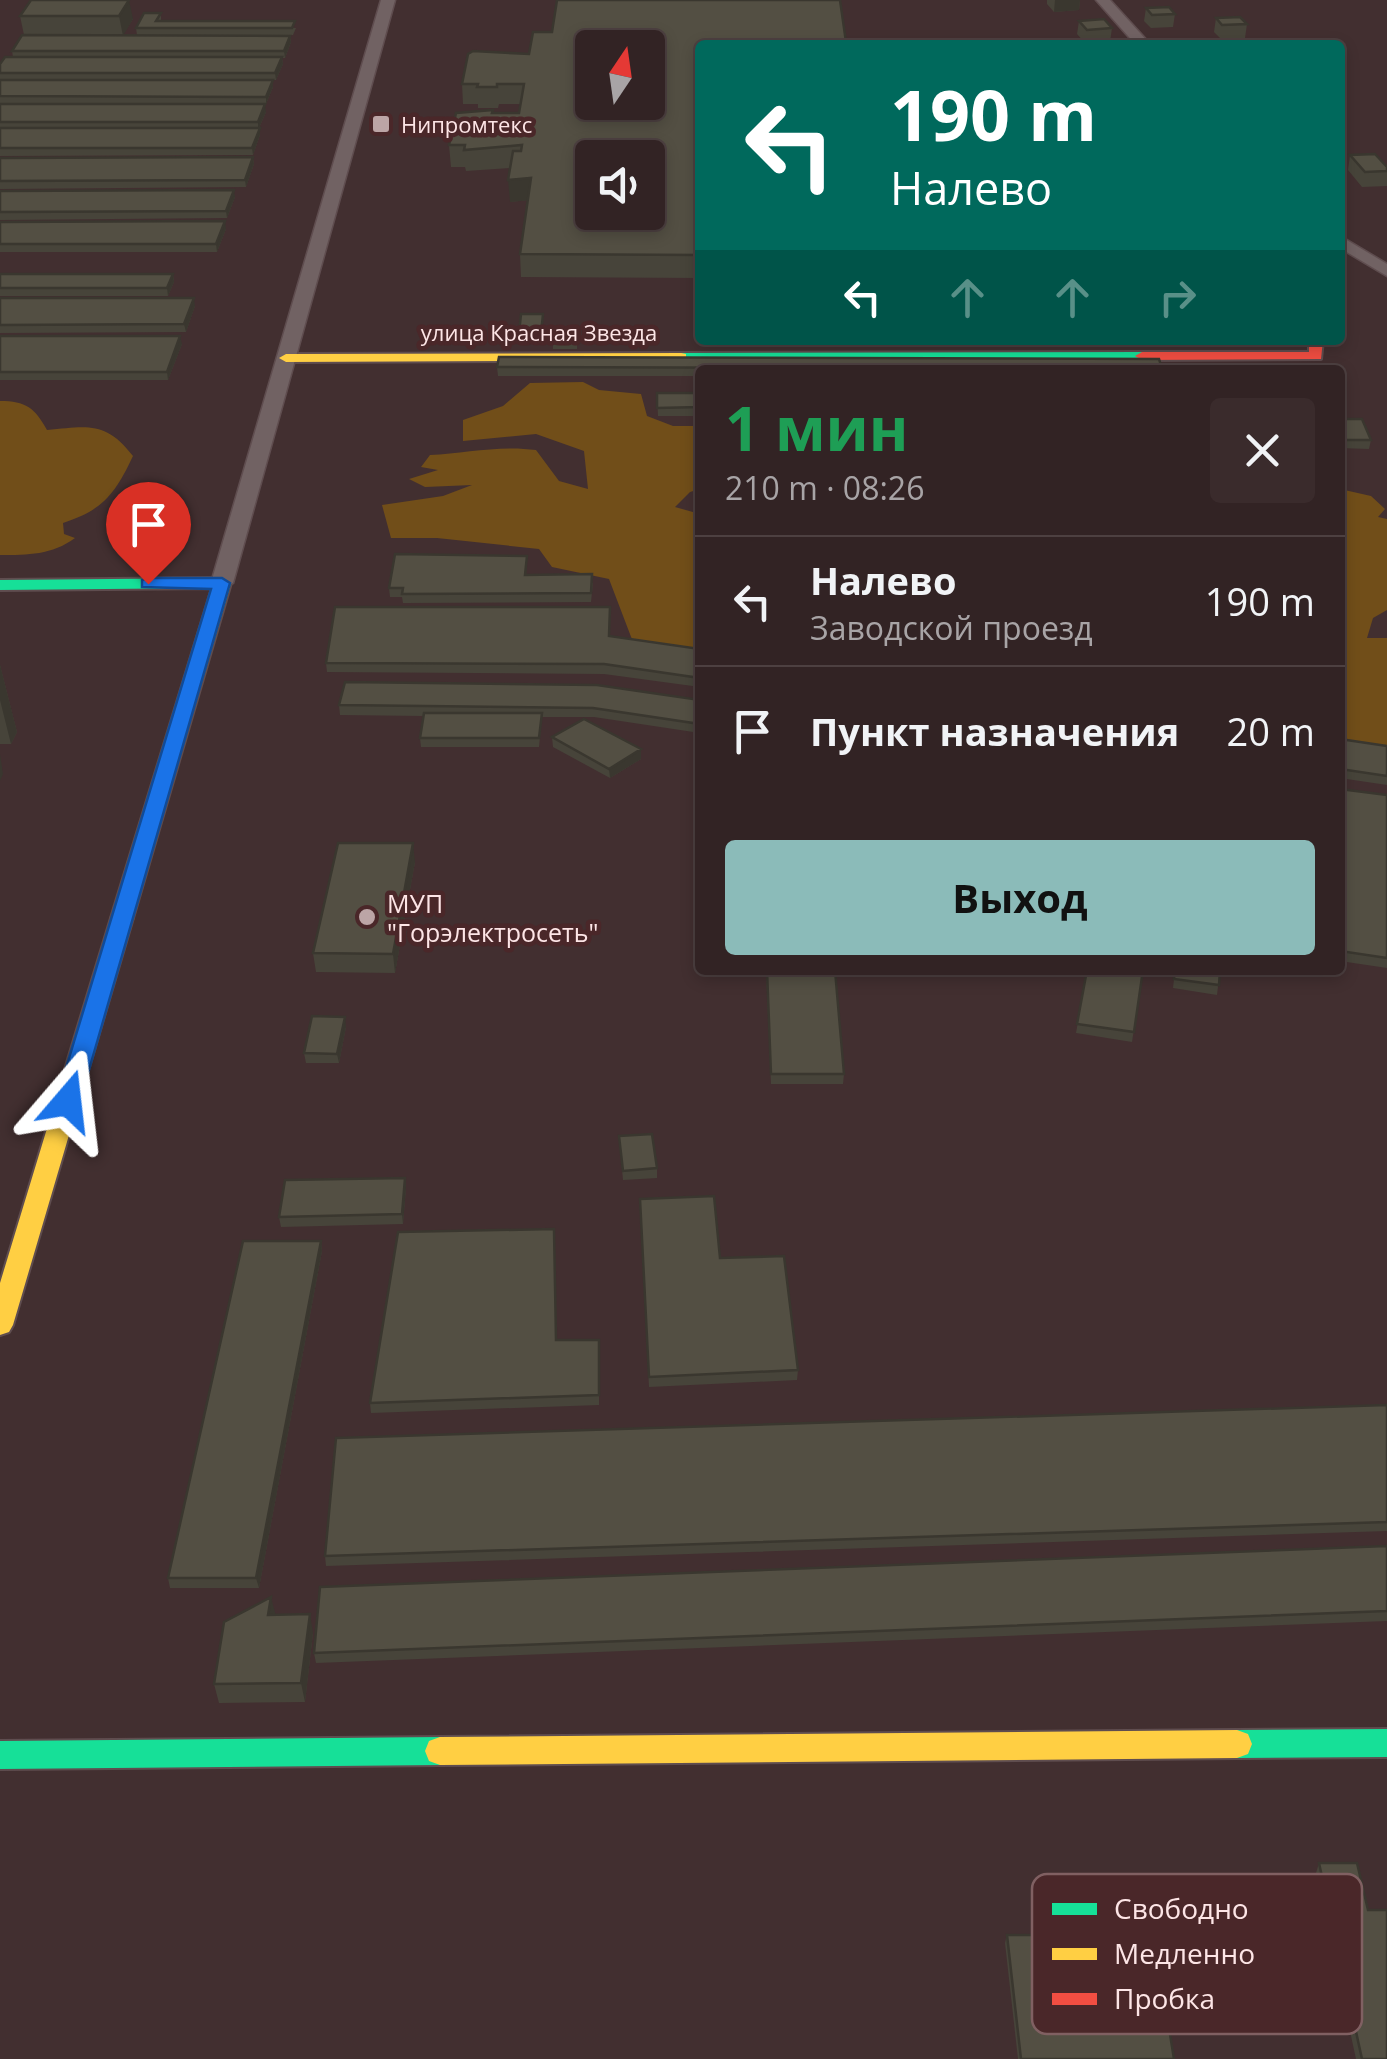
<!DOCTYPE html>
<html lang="ru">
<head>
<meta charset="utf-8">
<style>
  body { margin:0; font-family:"Open Sans",sans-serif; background:#3a2b2c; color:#f1f3f6; height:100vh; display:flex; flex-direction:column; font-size:38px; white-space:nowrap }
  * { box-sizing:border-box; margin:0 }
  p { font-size:32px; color:#a8a4a6 }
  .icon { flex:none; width:55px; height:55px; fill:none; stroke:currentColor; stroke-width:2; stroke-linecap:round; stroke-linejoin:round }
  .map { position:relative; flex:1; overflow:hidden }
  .panel { position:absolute; left:695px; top:365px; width:650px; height:610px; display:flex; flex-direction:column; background:#322324; border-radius:10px; box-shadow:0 5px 15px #0003,0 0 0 2px #4d4041 }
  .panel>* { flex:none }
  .guide { position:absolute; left:695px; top:40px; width:650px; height:305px; border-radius:10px; box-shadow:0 5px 15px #0003,0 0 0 2px #4d4041; background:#00695c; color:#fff; overflow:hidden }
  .needle { width:65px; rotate:13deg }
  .tools { position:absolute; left:575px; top:30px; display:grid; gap:20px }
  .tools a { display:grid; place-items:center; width:90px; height:90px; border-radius:10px; background:#322324; box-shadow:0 5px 15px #0003,0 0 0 2px #4d4041; font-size:50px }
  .pin { position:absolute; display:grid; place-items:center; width:85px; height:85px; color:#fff; margin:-102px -42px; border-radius:50% 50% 50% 0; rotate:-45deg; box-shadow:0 0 10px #0007 }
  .pin .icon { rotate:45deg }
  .me { position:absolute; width:110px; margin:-55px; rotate:17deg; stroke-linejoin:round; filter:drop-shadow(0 0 8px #0008) }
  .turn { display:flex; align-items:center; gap:35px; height:210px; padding:0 30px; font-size:45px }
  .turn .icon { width:130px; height:130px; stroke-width:2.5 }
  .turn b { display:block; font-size:70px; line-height:85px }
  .lanes { display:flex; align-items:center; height:95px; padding:0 30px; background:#0003; justify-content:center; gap:50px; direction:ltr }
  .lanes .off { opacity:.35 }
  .round { display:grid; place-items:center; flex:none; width:105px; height:105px; border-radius:10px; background:#3a2b2c }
  .summary { display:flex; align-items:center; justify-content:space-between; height:170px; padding:0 30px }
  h1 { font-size:60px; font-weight:700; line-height:75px; color:#1e9e55 }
  .action { display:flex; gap:20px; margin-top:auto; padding:20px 30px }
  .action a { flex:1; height:115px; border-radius:10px; background:#8bbbb9; color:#111; font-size:40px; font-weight:700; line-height:115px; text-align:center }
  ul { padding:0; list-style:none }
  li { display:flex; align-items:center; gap:30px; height:130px; padding:0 30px; border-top:2px solid #4d4041 }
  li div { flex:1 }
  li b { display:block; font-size:38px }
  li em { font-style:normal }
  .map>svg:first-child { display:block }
</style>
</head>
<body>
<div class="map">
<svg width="1387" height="2059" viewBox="0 0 1387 2059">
  <rect width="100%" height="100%" fill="#422f30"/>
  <path fill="#714e19" d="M583,382l16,8 42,4 6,22 26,10h27v63l-10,3 -15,15 25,7v137l-67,-9 -24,-63 -57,-12 -13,-18 -102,-11h-46l-9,-33 61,-9 29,-11 -47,2 -16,-8 29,-9 -17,-3 9,-12c35,-2 71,-10 106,-5l23,31 29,8 -4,-38 -48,-17 -73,7v-21l40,-14 27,-23z
    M0,401c26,0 35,7 47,29 41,-4 59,-9 86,26 -18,38 -30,54 -70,67l1,11 11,4c-23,17 -47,17 -75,17z
    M1340,489l31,7 14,13 -7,8 9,2v91l-14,8 -6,20h20v109l-47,-7z"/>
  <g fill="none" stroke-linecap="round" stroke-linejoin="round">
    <defs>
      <path id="street" d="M381,0h14l-162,583 -11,6 -8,-1 -3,-5z
        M1096,0h14l41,45h-15z
        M1340,236l47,28v12l-47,-28z"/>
      <path id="fast" d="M1142,352l7,4 -2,3 -466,2 -7,-4 7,-4z
        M222,578l9,5 -98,335 -3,5h-16l-3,-5 101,-330 -212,2v-10z
        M1387,1729v28l-150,1 -11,-4 -4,-10 4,-10 11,-4z
        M440,1737l11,4 4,10 -4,10 -11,4 -440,4v-28z"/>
      <path id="slow" d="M681,353l5,1v6l-400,2 -7,-4 7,-4z
        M122,911l11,7 -120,407 -4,7 -9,3v-52l111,-365z
        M1237,1730l11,4 4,10 -4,10 -11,4 -797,7 -11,-4 -4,-10 4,-10 11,-4z"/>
      <path id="jam" d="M1309,340h14l-2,19 -179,1 -7,-4 7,-4h167z"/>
    </defs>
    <use href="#street" stroke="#5f4d4f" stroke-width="3"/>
    <use href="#fast" stroke="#5f4d4f" stroke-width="4"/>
    <use href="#slow" stroke="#5f4d4f" stroke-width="4"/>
    <use href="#jam" stroke="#5f4d4f" stroke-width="4"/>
    <use href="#street" fill="#716263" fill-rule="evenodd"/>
    <use href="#fast" fill="#16e098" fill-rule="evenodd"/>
    <use href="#slow" fill="#ffcf43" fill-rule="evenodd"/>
    <use href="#jam" fill="#f24e42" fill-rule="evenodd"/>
  </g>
  <path fill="#47443a" d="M31,0l102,19 -10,16 167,1 1,6 -6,16h-3l1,6 -7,16h-3v7l-7,17h-266v-40l13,-7 -1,-6 12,-16 -4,-19z
    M1047,0h33l-1,10 -25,2 -7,-8z
    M1146,8l29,6 -2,13 -22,1 -7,-7z
    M161,13v8l135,7 -3,7h-156l-1,-7z
    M1216,18l31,6 -2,14h-25l-6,-6z
    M1079,21l33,7 -2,14 -25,1 -8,-9z
    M533,32l313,10v3h-146v233l-179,-1 -1,-23 8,-54 -18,2v-34l-44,3 -1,-4h-14l-2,-22 44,-32h26l2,-9h-22l-1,4h-20v-4h-15l-1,-20 67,-30z
    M0,104l266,8 -7,16 1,7 -7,20 -253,1z
    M1350,155l37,12v19l-25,1 -14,-17z
    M253,157l1,7 -8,23 -246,2v-31z
    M0,191l235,6 -8,21 -227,2z
    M0,222l226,7 -9,23h-217z
    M0,274h173l1,8 -6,14h-168z
    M0,298l195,8 -9,26 -186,1z
    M543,322l-2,20h-22v-8z
    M577,330v19h-24v-18z
    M0,336l182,8 -14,36h-168z
    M1159,359l3,11h-462v6h-202l-1,-9z
    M657,393h43v23h-42z
    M1340,419l31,21 -2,9 -29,-1z
    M527,556l-1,19 67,8 -2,19 -188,1 -1,-6h-12l-1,-9z
    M610,636l90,13v38l-96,-13 -277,-2 -1,-9z
    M0,665l17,67 -6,12h-11z
    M700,700v33l-106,-16h-52l-3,30h-118l-1,-9 3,-22 -83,-1 -1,-10z
    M552,737l89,22 -31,19 -57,-31z
    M1340,739l47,7v39l-47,-7z
    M1340,789l47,6v173l-47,-7z
    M415,862l-20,111 -79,-1 -3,-19z
    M766,970l78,104 -1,10h-72z
    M1087,970h56l-11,72 -56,-9z
    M1175,970h45l-3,25 -44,-7z
    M346,1027l-7,36h-33l-2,-10z
    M619,1136l38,32v10l-34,2z
    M405,1178l1,10 -3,36 -122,3 -2,-10z
    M640,1199l80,59 78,112 -1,10 -148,7z
    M321,1241l1,10 -63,337h-89l-2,-10z
    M556,1340h43v65l-228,8 -1,-10z
    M1387,1405v126l-1061,35 -1,-10z
    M1387,1546v75l-1071,42 -2,-10z
    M275,1615l38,18 -8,69 -86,1 -5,-19z
    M1319,1863l68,196h-31l-40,-186z
    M1007,1935l167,124h-156l-13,-116z"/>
  <path fill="#3a372f" d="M129,0l4,19 -10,17 -4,-20z
    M1055,0h25l-1,10 -25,2z
    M290,36l1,6 -6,16 -1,-7z
    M282,57l1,7 -7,16 -1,-7z
    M273,80v7l-7,17v-7z
    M265,104l1,8 -8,18v-8z
    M260,128v7l-7,20 -1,-7z
    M253,157l1,7 -8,23 -1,-7z
    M531,178l1,22 -22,2 -2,-22z
    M234,190l1,7 -8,21 -1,-7z
    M225,221l1,8 -9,23 -1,-8z
    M173,274l1,8 -6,14 -1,-8z
    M194,298l1,8 -9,26 -2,-8z
    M180,336l2,8 -14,36 -1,-8z
    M0,665l17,67 -6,12 -11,-44z
    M641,749v10l-31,19 -1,-9z
    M0,754l3,20 -3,7z
    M413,843l2,19 -20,111 -2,-19z
    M345,1017l1,10 -7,36 -2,-9z
    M405,1178l1,10 -3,36 -1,-10z
    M321,1241l1,10 -63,337 -3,-10z
    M271,1597l5,19 -8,-1z
    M310,1614l3,19 -8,69 -4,-19z"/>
  <path fill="#534f43" stroke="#3a372f" stroke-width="2.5" fill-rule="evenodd" d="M31,0h98l-10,16h-99z
    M557,0h283l6,42h-34v3h-112v210l-180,-1 11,-76 -23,2 5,-29h8l1,-6 -58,5 1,-5h-16l7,-32 37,-3 -1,3h27l5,-29h-27v3h-20l1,-3h-16l6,-30 5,-3 56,3 4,-22h19zM592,48h56v54h-56zM592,158h56v54h-56z
    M1169,7l6,7 -23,1 -6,-7z
    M144,13h17l-5,8h139l-3,7h-156z
    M1240,17l7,7 -25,1 -6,-7z
    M1104,19l8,9 -25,2 -8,-9z
    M22,35l268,1 -6,15h-272z
    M5,57h277l-7,16h-275v-9z
    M0,80h273l-7,17 -266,-1z
    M0,104h265l-7,18h-258z
    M0,128h260l-8,20h-252z
    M1375,154l12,13v4l-22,1 -15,-17z
    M253,157l-8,23 -245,1v-23z
    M234,190l-8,21 -226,1v-21z
    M225,221l-9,23h-216v-22z
    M0,274h173l-6,14h-167z
    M0,298h194l-10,26 -184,1z
    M521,314h22l-2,20h-22z
    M577,330v11h-25l1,-10z
    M0,336h180l-13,36h-167z
    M499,357l660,2 3,10 -665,-2z
    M1274,366h45l2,4h-45z
    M657,393h43v14l-43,1z
    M1340,419h22l9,21h-31z
    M395,554l132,2 -2,19 67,-1 -1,19 -189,1 1,-6h-14z
    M335,607h275l-1,29 91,13v29l-96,-14 -278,-1z
    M345,682l252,3 103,15v24l-107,-16 -254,-3z
    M424,713h118l-3,25h-119z
    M584,719l57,30 -32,20 -57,-32z
    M1340,739l47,7v30l-47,-7z
    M1340,789l47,6v163l-47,-7z
    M338,843h75l-20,111 -80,-1z
    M767,970h68l9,104h-73z
    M1087,970h56l-9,62 -57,-8z
    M1175,970h45l-1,15 -45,-6z
    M312,1016l33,1 -8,37 -33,-1z
    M652,1134l5,34 -34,3 -4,-35z
    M405,1178l-3,36 -123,3 6,-37z
    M714,1196l6,62 64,-2 14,114 -149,7 -9,-178z
    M554,1229l2,111h43v55l-229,8 28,-171z
    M243,1241h78l-65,337h-88z
    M1387,1405v117l-1062,34 11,-118z
    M1387,1546v65l-1073,42 6,-66z
    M271,1597l-3,18 42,-1 -9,69 -87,1 10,-62z
    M1319,1863h38l11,47h19v149h-25z
    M1007,1935h147l20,124h-153z"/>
  <path fill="#1a73e8" stroke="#114b97" stroke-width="2.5" d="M148,578h74l8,5 -150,518 -12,8 -12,-8 155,-512 -69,-2v-7z"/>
  <g fill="#bca5a6" stroke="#4a2729" stroke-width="4">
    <rect x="371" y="114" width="20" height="20" rx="5"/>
    <circle cx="367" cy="917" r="10"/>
  </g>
  <g text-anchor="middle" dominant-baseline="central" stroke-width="9" stroke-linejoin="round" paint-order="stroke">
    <g font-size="22" fill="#fde5e6" stroke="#4a2729" text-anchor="start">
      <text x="401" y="124">Нипромтекс</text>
    </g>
    <g font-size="22" fill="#fde5e6" stroke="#4a2729">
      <text x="539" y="332">улица Красная Звезда</text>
    </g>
    <g font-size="25" fill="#fde5e6" stroke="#4a2729" text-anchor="start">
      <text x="387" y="903">МУП<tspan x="387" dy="29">"Горэлектросеть"</tspan></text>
    </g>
  </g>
  <rect x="1032" y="1874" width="330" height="160" rx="15" fill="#4a2729" stroke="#806062" stroke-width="2.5"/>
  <rect x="1052" y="1903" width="45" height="12" fill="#16e098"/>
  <rect x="1052" y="1948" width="45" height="12" fill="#ffcf43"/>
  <rect x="1052" y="1993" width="45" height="12" fill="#f24e42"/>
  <g font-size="28" fill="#fde5e6">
    <text x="1114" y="1919">Свободно</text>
    <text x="1114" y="1964">Медленно</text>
    <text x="1114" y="2009">Пробка</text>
  </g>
</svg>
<div class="tools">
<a><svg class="needle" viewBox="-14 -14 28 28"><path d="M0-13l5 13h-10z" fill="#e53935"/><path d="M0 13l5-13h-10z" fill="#a8a4a6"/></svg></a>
<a><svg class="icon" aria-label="sound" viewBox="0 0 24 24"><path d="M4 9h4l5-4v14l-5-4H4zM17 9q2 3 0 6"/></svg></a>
</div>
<div class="pin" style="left:148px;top:584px;background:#d93025"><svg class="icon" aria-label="arrive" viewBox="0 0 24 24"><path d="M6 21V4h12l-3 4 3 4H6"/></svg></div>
<svg class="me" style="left:68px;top:1101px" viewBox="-20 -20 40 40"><path d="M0-17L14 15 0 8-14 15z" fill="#1a73e8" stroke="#fff" stroke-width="4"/></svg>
<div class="guide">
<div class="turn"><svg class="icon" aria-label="left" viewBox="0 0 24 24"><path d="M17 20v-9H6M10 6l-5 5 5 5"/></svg><div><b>190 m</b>Налево</div></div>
<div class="lanes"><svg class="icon" aria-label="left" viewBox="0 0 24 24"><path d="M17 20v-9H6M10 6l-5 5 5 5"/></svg><svg class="icon off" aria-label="ahead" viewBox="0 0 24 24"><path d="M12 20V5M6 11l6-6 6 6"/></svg><svg class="icon off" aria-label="ahead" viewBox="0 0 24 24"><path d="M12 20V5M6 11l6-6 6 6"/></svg><svg class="icon off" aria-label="right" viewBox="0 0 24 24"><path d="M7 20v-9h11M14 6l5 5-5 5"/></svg></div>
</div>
<section class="panel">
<div class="summary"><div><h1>1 мин</h1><p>210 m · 08:26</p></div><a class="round"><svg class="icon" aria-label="close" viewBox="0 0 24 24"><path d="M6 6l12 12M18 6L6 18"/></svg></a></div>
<ul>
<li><svg class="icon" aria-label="left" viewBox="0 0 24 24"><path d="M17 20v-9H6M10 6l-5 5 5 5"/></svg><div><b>Налево</b><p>Заводской проезд</p></div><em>190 m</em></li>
<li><svg class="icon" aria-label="arrive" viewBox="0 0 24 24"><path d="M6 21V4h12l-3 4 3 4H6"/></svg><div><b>Пункт назначения</b></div><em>20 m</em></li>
</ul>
<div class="action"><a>Выход</a></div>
</section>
</div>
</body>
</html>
